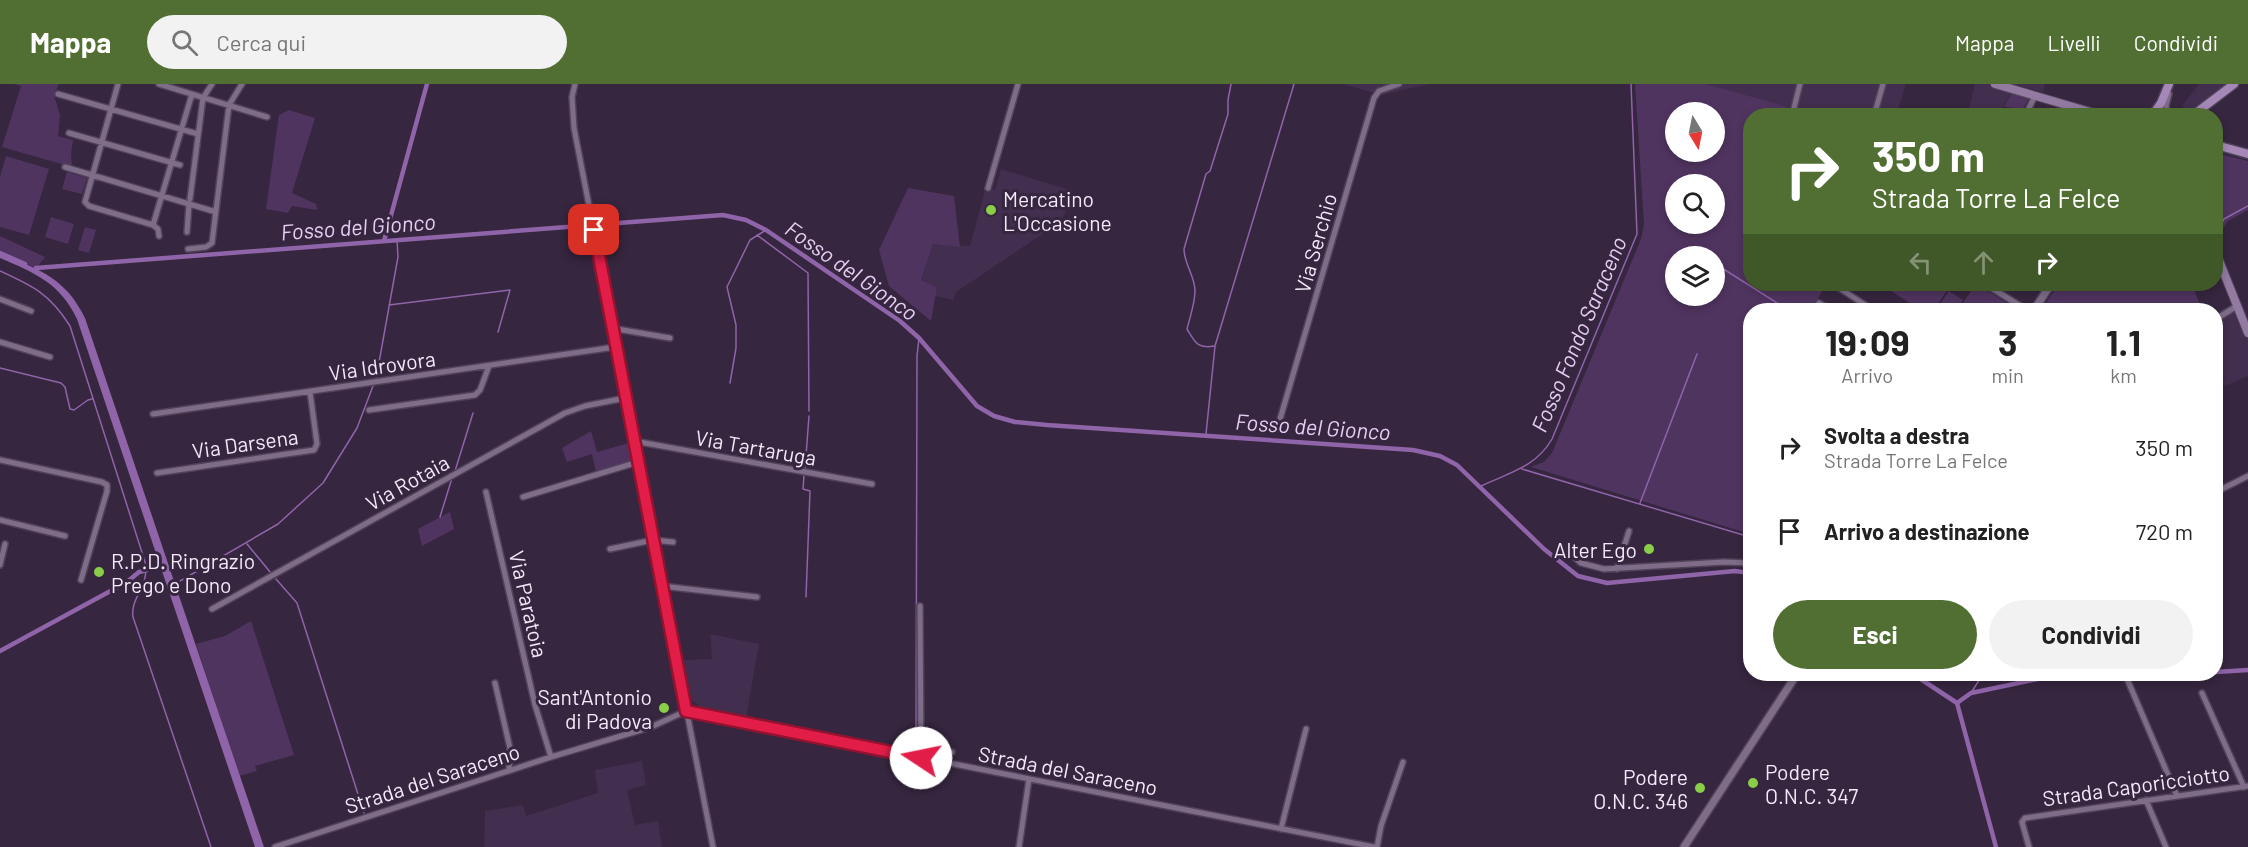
<!DOCTYPE html>
<html lang="it">
<head>
<meta charset="utf-8">
<style>
  body { margin:0; font-family:Barlow,sans-serif; background:#f2f2f2; color:#222; height:100vh; display:flex; flex-direction:column; font-size:22px; white-space:nowrap }
  * { box-sizing:border-box; margin:0 }
  p { font-size:20px; color:#767676 }
  .icon { flex:none; width:33px; height:33px; fill:none; stroke:currentColor; stroke-width:2; stroke-linecap:round; stroke-linejoin:round }
  .map { position:relative; flex:1; overflow:hidden }
  .panel { position:absolute; left:1743px; top:219px; width:480px; height:378px; display:flex; flex-direction:column; background:#fff; border-radius:24px; box-shadow:0 3px 9px #0003 }
  .panel>* { flex:none }
  .guide { position:absolute; left:1743px; top:24px; width:480px; height:183px; border-radius:24px; box-shadow:0 3px 9px #0003; background:#516f33; color:#fff; overflow:hidden }
  .needle { width:39px; rotate:170deg }
  .controls { position:absolute; left:1665px; top:18px; display:grid; gap:12px }
  .controls a { display:grid; place-items:center; width:60px; height:60px; border-radius:50%; background:#fff; box-shadow:0 3px 9px #0003; font-size:30px }
  .pin { position:absolute; display:grid; place-items:center; width:51px; height:51px; color:#fff; margin:-26px; border-radius:12px; box-shadow:0 3px 9px #0006 }
  .me { position:absolute; width:66px; margin:-33px; rotate:281deg; stroke-linejoin:round; filter:drop-shadow(0 0 4px #0008) }
  .turn { display:flex; align-items:center; gap:21px; height:126px; padding:0 30px; font-size:27px }
  .turn .icon { width:78px; height:78px; stroke-width:2.5 }
  .turn b { display:block; font-size:42px; line-height:51px }
  .lanes { display:flex; align-items:center; height:57px; padding:0 30px; background:#0003; justify-content:center; gap:30px; direction:ltr }
  .lanes .off { opacity:.35 }
  .eta { display:flex; justify-content:space-evenly; align-items:center; height:102px; text-align:center }
  .eta b { font-size:36px; font-weight:700; line-height:42px }
  .button { display:flex; gap:12px; margin-top:auto; padding:12px 30px }
  .button a { flex:1; height:69px; border-radius:36px; background:#516f33; color:#fff; font-size:24px; font-weight:700; line-height:69px; text-align:center }
  .button a+a { background:#f2f2f2; color:#222 }
  ul { padding:0; list-style:none }
  li { display:flex; align-items:center; gap:18px; height:84px; padding:0 30px }
  li div { flex:1 }
  li b { display:block; font-size:22px }
  li em { font-style:normal }
  header { display:flex; align-items:center; gap:36px; box-sizing:border-box; height:84px; padding:0 30px; background:#516f33; color:#fff }
  header strong { font-size:28px }
  nav { display:flex; gap:33px; margin-inline-start:auto; font-size:21px }
  .search { width:420px; height:54px; background:#f2f2f2; display:flex; align-items:center; gap:15px; box-sizing:border-box; padding:0 21px; border-radius:33px; color:#767676; font-size:22px }
  .map>svg:first-child { display:block }
</style>
</head>
<body>
<header>
<strong>Mappa</strong>
<div class="search"><svg class="icon" aria-label="search" viewBox="0 0 24 24"><circle cx="10" cy="10" r="6"/><path d="M15 15l6 6"/></svg>Cerca qui</div>
<nav><a>Mappa</a><a>Livelli</a><a>Condividi</a></nav>
</header>
<div class="map">
<svg width="2248" height="763" viewBox="0 0 2248 763">
  <rect width="100%" height="100%" fill="#36263f"/>
  <path fill="#422e4e" d="M1343,0h86l-48,11z
    M1706,0h200l-10,32 -83,-1z
    M1975,0h70l-2,8 -26,-7 -19,30 -31,1z
    M2199,0h32l-37,29 -2,-3 -3,2 -7,-6z
    M1001,85l72,22 -11,30 -106,71 -3,8 -18,-4 2,-9 -16,-7 12,-36 37,2 16,-59 9,3z
    M2216,155l32,80v57l-23,10 -5,-8 -4,2v-67l16,-9 -16,-38z
    M710,550l49,10 -13,74 -44,-9 -10,-9 -10,-40 30,-1z
    M642,677l4,24 -19,5 8,35 23,-4 4,26h-178l1,-36 38,-6 3,11 72,-23 -3,-23z"/>
  <path fill="#503460" fill-rule="evenodd" d="M14,0h45l-5,11 6,20 -2,21 15,4 -2,14 1,13 -70,-20 19,-61z
    M1635,0h71l82,23 -2,8 -36,1v168h77l-13,20 11,6h-75v224l-219,-67 13,-5 8,-9 89,-214 3,-15zM1676,28h38v40h-38zM1676,100h38v40h-38zM1676,172h38v40h-38z
    M2012,9l17,5 -8,14 -5,-4 -12,-1z
    M289,26l26,8 -23,75 24,11 1,6 -25,-4 -4,7 -22,-4 13,-94z
    M2216,69l32,8v49l-20,11 -12,17z
    M6,72l43,13 -20,66 -29,-8v-50z
    M67,88l20,6 -5,16 -20,-5z
    M908,104l46,8 6,51 -27,-3 -12,36 16,7 -6,34 -42,-35 -10,-36z
    M51,133l23,7 -6,20 -23,-7z
    M85,143l11,3 -7,23 -11,-3z
    M0,152l45,21 -9,11 -36,-15z
    M1880,200h71l-17,26h-13z
    M1976,200l42,26h-60z
    M2059,200l47,2 7,-2c13,7 18,3 30,0 7,-2 15,-1 22,0l1,3 8,-3h18l10,26h-161z
    M1949,207l14,9 -7,10h-20z
    M591,347l6,21 32,-9 4,19 -37,10 -4,-18 -25,8 -5,-14z
    M450,428l4,17 -32,17 -4,-17z
    M251,537l43,134 -39,11 2,5 -18,5 -43,-132 29,-8z"/>
  <path fill="#8f64a9" d="M0,169c39,17 65,24 85,65l179,529h-9l-178,-528c-17,-36 -42,-46 -77,-61z"/>
  <g fill="none" stroke-linecap="round" stroke-linejoin="round">
    <path stroke="#8f64a9" stroke-width="1.5" d="M757,151l51,38 1,138
      M2216,152l8,-17 24,-13
      M1694,166l11,6
      M1714,179l74,47
      M0,187c33,15 50,23 70,55l75,236c5,25 -15,35 -12,55l78,230
      M389,221l121,-15 -12,42
      M1214,262c-17,3 -19,-4 -27,-17 3,-12 8,-26 8,-38 0,-15 -11,-27 -11,-42l22,-75 4,-3 18,-57v-14l3,-16
      M0,284l61,15 4,4 5,22 4,1 14,-10 4,-1
      M376,295l22,-122 -1,-17
      M730,299l6,-35v-23l-9,-38 23,-47 16,-10
      M1206,350l9,-88 79,-262
      M805,385l4,-53
      M1522,385l228,68
      M455,387l18,-58
      M804,392l-1,13 7,2 -4,106
      M1481,402c28,-13 55,-19 71,-47l85,-205 -6,-150
      M1640,419l57,-149
      M440,433l12,-39
      M247,460l24,29
      M276,495l21,24 67,210
      M175,500l103,-60 45,-41 34,-55 16,-42
      M1971,609l12,-19
      M916,669l1,-397 2,-18"/>
    <path stroke="#8f64a9" stroke-width="4.5" d="M384,157l43,-157
      M0,169l25,11
      M36,184l687,-53 23,5 20,10 134,91 19,17 58,68 17,10 21,6 32,3 366,25 27,6 17,9 87,84 34,27 29,7 128,-12 15,2
      M0,567l127,-69 12,-10 8,-2
      M2216,588l32,-2
      M1913,590l44,29 39,144
      M2169,590h3
      M1957,619l14,-10 90,-19"/>
    <defs>
      <path id="minor" d="M118,0l-33,118 4,4 64,19 5,4 1,7
        M159,0l108,33
        M575,0l-3,13 2,31 139,719
        M58,10l140,40
        M1792,32l8,-32
        M1874,32l9,-32
        M2025,32l10,-20
        M2168,32l-2,-10 3,-12
        M69,49l111,32
        M65,83l151,45
        M988,104l30,-104
        M190,115l13,-101 9,-14
        M153,141l39,-131
        M187,148l2,-28
        M188,165l18,-2 6,-4 17,-138 13,-21
        M1833,200l40,26
        M1985,200l42,26
        M0,215l31,12
        M1819,219l12,7
        M2216,235l21,-13
        M611,244l59,10
        M0,258l50,15
        M369,326l106,-15 5,-5 9,-24
        M153,330l462,-67
        M1278,342l96,-328 5,-7 20,-7
        M634,357l238,43
        M0,376l102,22 5,3v6l-26,89
        M157,389l157,-23 3,-6 -7,-52
        M486,408l49,213 16,52
        M2216,408l32,-16
        M523,413l115,-35
        M0,436l65,16
        M610,465l43,-9 20,2
        M1566,466l15,13 23,6 120,-7 26,1
        M0,481l5,-21
        M1617,485l12,-38
        M662,502l95,11
        M920,522l1,152
        M212,525l353,-196 20,-7 40,-8
        M2125,590l52,122
        M495,599l15,65 -1,23
        M2202,609l42,94
        M921,663l31,5
        M2146,716l20,47
        M1281,745l25,-100
        M275,763l276,-90 100,-30 35,-16 688,136
        M1019,763l10,-68
        M1377,763l4,-21 22,-64
        M2029,763l-7,-25 3,-4 223,-32"/>
      <path id="tertiary" d="M2034,226l17,-26
        M1684,763l113,-173"/>
      <path id="secondary" d="M1995,0l109,32
        M2216,169l32,80"/>
      <path id="primary" d="M2152,32l9,-13 8,-19
        M2192,32l42,-32
        M2216,61l32,9"/>
    </defs>
    <use href="#minor" stroke="#504359" stroke-width="8"/>
    <use href="#tertiary" stroke="#504359" stroke-width="10"/>
    <use href="#secondary" stroke="#504359" stroke-width="10"/>
    <use href="#primary" stroke="#504359" stroke-width="11"/>
    <use href="#minor" stroke="#7e6c89" stroke-width="5"/>
    <use href="#tertiary" stroke="#7e6c89" stroke-width="7"/>
    <use href="#secondary" stroke="#927aa1" stroke-width="8"/>
    <use href="#primary" stroke="#a688b8" stroke-width="8"/>
  </g>
  <g fill="none" stroke-linecap="round" stroke-linejoin="round">
    <defs>
      <path id="route" d="M594,146l92,481 235,47"/>
    </defs>
    <use href="#route" stroke="#92132f" stroke-width="15"/>
    <use href="#route" stroke="#e11d48" stroke-width="10"/>
  </g>
  <g fill="#8ace47" stroke="#36263f" stroke-width="2">
    <circle cx="991" cy="126" r="6"/>
    <circle cx="1649" cy="465" r="6"/>
    <circle cx="99" cy="488" r="6"/>
    <circle cx="664" cy="624" r="6"/>
    <circle cx="1753" cy="699" r="6"/>
    <circle cx="1700" cy="704" r="6"/>
  </g>
  <g text-anchor="middle" dominant-baseline="central" stroke-width="6" stroke-linejoin="round" paint-order="stroke">
    <g font-size="21" fill="#f3e9f9" stroke="#36263f" text-anchor="start">
      <text x="1003" y="114">Mercatino<tspan x="1003" dy="24">L'Occasione</tspan></text>
      <text x="1637" y="465" text-anchor="end">Alter Ego</text>
      <text x="111" y="476">R.P.D. Ringrazio<tspan x="111" dy="24">Prego e Dono</tspan></text>
      <text x="652" y="612" text-anchor="end">Sant'Antonio<tspan x="652" dy="24">di Padova</tspan></text>
      <text x="1765" y="687">Podere<tspan x="1765" dy="24">O.N.C. 347</tspan></text>
      <text x="1688" y="692" text-anchor="end">Podere<tspan x="1688" dy="24">O.N.C. 346</tspan></text>
    </g>
    <g font-size="21" fill="#f3e9f9" stroke="#36263f">
      <text transform="translate(1315 159) rotate(-74)">Via Serchio</text>
      <text transform="translate(382 281) rotate(-8)">Via Idrovora</text>
      <text transform="translate(245 359) rotate(-8)">Via Darsena</text>
      <text transform="translate(756 363) rotate(10)">Via Tartaruga</text>
      <text transform="translate(407 398) rotate(-29)">Via Rotaia</text>
      <text transform="translate(529 520) rotate(77)">Via Paratoia</text>
      <text transform="translate(1068 686) rotate(11)">Strada del Saraceno</text>
      <text transform="translate(432 694) rotate(-18)">Strada del Saraceno</text>
      <text transform="translate(2136 701) rotate(-8)">Strada Caporicciotto</text>
    </g>
    <g font-size="22" font-style="italic" fill="#e5cef4" stroke="#36263f">
      <text transform="translate(358 142) rotate(-4)">Fosso del Gionco</text>
      <text transform="translate(852 186) rotate(35)">Fosso del Gionco</text>
      <text transform="translate(1578 250) rotate(-67)">Fosso Fondo Saraceno</text>
      <text transform="translate(1313 342) rotate(4)">Fosso del Gionco</text>
    </g>
  </g>
</svg>
<div class="controls">
<a><svg class="needle" viewBox="-14 -14 28 28"><path d="M0-13l5 13h-10z" fill="#e53935"/><path d="M0 13l5-13h-10z" fill="#767676"/></svg></a>
<a><svg class="icon" aria-label="search" viewBox="0 0 24 24"><circle cx="10" cy="10" r="6"/><path d="M15 15l6 6"/></svg></a>
<a><svg class="icon" aria-label="layers" viewBox="0 0 24 24"><path d="M12 4l9 5-9 5-9-5zM3 14l9 5 9-5"/></svg></a>
</div>
<div class="pin" style="left:594px;top:146px;background:#d93025"><svg class="icon" aria-label="arrive" viewBox="0 0 24 24"><path d="M6 21V4h12l-3 4 3 4H6"/></svg></div>
<svg class="me" style="left:921px;top:674px" viewBox="-20 -20 40 40"><circle r="19" fill="#fff"/><path d="M0-13L10 11 0 6-10 11z" fill="#e11d48"/></svg>
<div class="guide">
<div class="turn"><svg class="icon" aria-label="right" viewBox="0 0 24 24"><path d="M7 20v-9h11M14 6l5 5-5 5"/></svg><div><b>350 m</b>Strada Torre La Felce</div></div>
<div class="lanes"><svg class="icon off" aria-label="left" viewBox="0 0 24 24"><path d="M17 20v-9H6M10 6l-5 5 5 5"/></svg><svg class="icon off" aria-label="ahead" viewBox="0 0 24 24"><path d="M12 20V5M6 11l6-6 6 6"/></svg><svg class="icon" aria-label="right" viewBox="0 0 24 24"><path d="M7 20v-9h11M14 6l5 5-5 5"/></svg></div>
</div>
<section class="panel">
<div class="eta">
<div><b>19:09</b><p>Arrivo</p></div>
<div><b>3</b><p>min</p></div>
<div><b>1.1</b><p>km</p></div>
</div>
<ul>
<li><svg class="icon" aria-label="right" viewBox="0 0 24 24"><path d="M7 20v-9h11M14 6l5 5-5 5"/></svg><div><b>Svolta a destra</b><p>Strada Torre La Felce</p></div><em>350 m</em></li>
<li><svg class="icon" aria-label="arrive" viewBox="0 0 24 24"><path d="M6 21V4h12l-3 4 3 4H6"/></svg><div><b>Arrivo a destinazione</b></div><em>720 m</em></li>
</ul>
<div class="button"><a>Esci</a><a>Condividi</a></div>
</section>
</div>
</body>
</html>
